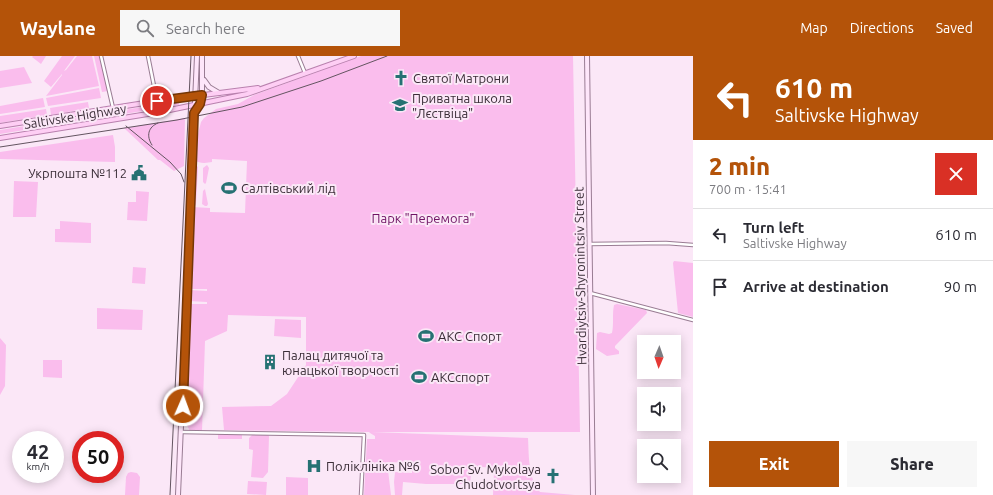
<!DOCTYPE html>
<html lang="en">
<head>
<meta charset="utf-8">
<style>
  body { margin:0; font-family:Ubuntu,sans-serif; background:#f7f7f7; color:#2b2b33; height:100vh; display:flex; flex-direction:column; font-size:15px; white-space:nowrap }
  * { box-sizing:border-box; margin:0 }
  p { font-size:13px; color:#7c7c81 }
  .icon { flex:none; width:22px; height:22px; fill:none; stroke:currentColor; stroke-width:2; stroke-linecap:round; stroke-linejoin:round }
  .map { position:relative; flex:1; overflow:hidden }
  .drawer { display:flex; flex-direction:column; background:#fff; width:300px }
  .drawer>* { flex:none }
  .banner { background:#b45309; color:#fff; overflow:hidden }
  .needle { width:26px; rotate:182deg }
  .fabs { position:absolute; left:637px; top:279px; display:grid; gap:8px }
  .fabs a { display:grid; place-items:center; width:44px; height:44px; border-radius:0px; background:#fff; box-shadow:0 2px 10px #0003; font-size:20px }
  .speed { position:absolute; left:12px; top:375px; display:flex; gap:8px; font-size:20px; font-weight:700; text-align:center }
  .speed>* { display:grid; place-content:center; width:52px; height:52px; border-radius:50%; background:#fff; box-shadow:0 2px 10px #0003; line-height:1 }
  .speed small { font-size:10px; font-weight:400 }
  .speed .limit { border:6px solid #d22; background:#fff; color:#111 }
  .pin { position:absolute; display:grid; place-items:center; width:34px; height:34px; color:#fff; margin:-17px; border:2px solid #fff; border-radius:50%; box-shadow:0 1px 4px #0007 }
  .me { position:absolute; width:44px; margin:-22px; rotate:2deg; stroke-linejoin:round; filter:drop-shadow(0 0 3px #0008) }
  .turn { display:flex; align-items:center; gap:14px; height:84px; padding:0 16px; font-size:18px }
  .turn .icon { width:52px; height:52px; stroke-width:2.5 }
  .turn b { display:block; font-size:28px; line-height:34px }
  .round { display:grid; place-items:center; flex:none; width:42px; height:42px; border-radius:0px; background:#f7f7f7 }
  .head { display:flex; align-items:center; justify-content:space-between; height:68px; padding:0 16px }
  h1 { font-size:24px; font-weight:800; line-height:30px; color:#b45309 }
  .button { display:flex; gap:8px; margin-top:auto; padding:8px 16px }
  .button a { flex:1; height:46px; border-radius:0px; background:#b45309; color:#fff; font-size:16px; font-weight:800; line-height:46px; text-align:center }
  .button a+a { background:#f7f7f7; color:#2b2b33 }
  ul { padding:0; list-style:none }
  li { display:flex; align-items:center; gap:12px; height:52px; padding:0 16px; border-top:1px solid #e1e1e2 }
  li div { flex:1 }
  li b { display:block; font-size:15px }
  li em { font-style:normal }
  header { display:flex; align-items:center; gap:24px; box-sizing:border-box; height:56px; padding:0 20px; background:#b45309; color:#fff }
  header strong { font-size:19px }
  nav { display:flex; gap:22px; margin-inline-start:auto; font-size:14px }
  .search { width:280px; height:36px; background:#f7f7f7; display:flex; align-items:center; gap:10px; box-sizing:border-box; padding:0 14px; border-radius:0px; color:#7c7c81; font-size:15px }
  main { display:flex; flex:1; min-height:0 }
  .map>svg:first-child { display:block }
</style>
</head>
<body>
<header>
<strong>Waylane</strong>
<div class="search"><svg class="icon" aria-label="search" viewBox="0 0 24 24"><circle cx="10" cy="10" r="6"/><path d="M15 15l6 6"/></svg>Search here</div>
<nav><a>Map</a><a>Directions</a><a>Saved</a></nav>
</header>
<main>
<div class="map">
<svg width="693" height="439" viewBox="0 0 693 439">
  <rect width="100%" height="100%" fill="#fbe7f7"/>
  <path fill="#fabded" d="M33,0h13l-5,8 -9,-7z
    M62,0h13l-11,15 2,-1 11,-14h15l7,30 -53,10 16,-21v-1l-11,13 -7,-6z
    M94,0h6l8,35 -6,1z
    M361,0h212l7,376h-208l156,6c1,18 0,40 12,54l35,3h-82l1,-22 -1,-5 -21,-2 -2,18h-44l-23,-2 -1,13h-7l-1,-13 1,-10 17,1v-10l-25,-1 4,33h-27l3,-56h8v-3l-5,-3 -1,-1 -145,-2 -2,-23 49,-1 16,-12 19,-29v-48l-78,-2 -1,16 -22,10 -3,90h-12l-6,-11 1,-36h3l1,-20 -2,-16 1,-44h19v-2l-18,-1v-11l18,1v-2h-18l3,-82 18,1v4l35,1 2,-52 -35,-2v3c-5,1 -13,2 -17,-2l1,-18 5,-20 3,-4 12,-9 22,-5 16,-9z
    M24,11l8,16 -32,5v-17z
    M99,32l2,10 -53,8 -2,-8z
    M43,42l2,9 -45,7v-8z
    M179,45v4l-85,14c-6,-2 -15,0 -20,3l-74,12v-4z
    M88,46l1,6 -38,7 -1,-7z
    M46,53l1,6 -47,8v-7z
    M185,62l-1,48 -10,5 -14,-11h-2l-34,-32z
    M113,79l2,12v15l-115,-3v-7z
    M196,109l2,2 -2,37 -1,2 -2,-2 2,-37z
    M207,109l2,3 -3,15 -1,1 -2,-2v-14z
    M14,125l24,1 -2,35h-23z
    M205,133l3,15 -1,2h-2l-3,-2 1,-13z
    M136,135l13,1 -2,29 -20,-1 1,-18h8z
    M60,165l31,2v20l-36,-1v-13h5z
    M674,205l19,2v54l-15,-4 -5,-50z
    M133,211l13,1 -1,16 -13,-1z
    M617,248l29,6 1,3 -32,33v2l4,3v3l-12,2 -11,-7 1,-16 3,-1 9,2 3,-1c2,-9 0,-19 2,-28z
    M97,252l46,2 -1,20 -45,-1z
    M275,263l26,1v18l-27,-2z
    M0,282l6,7 -1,41 -5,9z
    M43,304h19v18l-19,-1z
    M218,378l24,1v4h-24z
    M252,379h16l1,1 -1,36 -5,6 -12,-1 2,-27 -4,-1v-11z
    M131,416l6,1 3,4 -1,18h-14l1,-18 2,-4z
    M92,418h16v6h-17z
    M286,421l22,1v17h-22z
    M248,425l19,1 -1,13 -19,-1z"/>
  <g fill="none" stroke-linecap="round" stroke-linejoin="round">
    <defs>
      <path id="minor" d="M101,0l12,52
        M148,0l9,45
        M298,0l7,17
        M590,188l76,-1 27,2
        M590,237l103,27
        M182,376l182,3 -3,60"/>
      <path id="secondary" d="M587,0l6,439
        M204,24l5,7 10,6
        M194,56l6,-8 2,-9v-39
        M178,439l19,-439"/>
      <path id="primary" d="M0,70l157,-25 101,-13
        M0,82l160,-26 87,-18 107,-38"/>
    </defs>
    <use href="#minor" stroke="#997c93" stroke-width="4.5"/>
    <use href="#secondary" stroke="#997c93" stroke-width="6"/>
    <use href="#primary" stroke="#b981ae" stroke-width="6"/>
    <use href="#minor" stroke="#fff" stroke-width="2.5"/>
    <use href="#secondary" stroke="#fee6fa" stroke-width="4"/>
    <use href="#primary" stroke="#fecef4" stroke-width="4"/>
    <path stroke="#635460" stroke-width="1" d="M126,70l44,36 11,12 3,8
      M152,89c-6,-9 -4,-18 6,-22
      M0,91l177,-27 65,-13 79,-26 66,-25
      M170,439l21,-439"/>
  </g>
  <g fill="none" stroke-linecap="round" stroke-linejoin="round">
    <defs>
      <path id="route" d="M157,45l45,-6 -2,9 -6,9 -11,293"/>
    </defs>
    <use href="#route" stroke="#753606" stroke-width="10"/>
    <use href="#route" stroke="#b45309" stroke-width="7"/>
  </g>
  <defs>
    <symbol id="church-bare" viewBox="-9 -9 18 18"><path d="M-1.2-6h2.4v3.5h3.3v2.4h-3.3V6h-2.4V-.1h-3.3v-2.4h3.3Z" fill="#267173" stroke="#fbe7f7" stroke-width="2.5" paint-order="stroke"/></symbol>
    <symbol id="school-bare" viewBox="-9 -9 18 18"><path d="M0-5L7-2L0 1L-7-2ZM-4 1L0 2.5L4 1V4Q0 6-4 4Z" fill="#267173" stroke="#fbe7f7" stroke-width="2.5" paint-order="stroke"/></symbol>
    <symbol id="civic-bare" viewBox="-9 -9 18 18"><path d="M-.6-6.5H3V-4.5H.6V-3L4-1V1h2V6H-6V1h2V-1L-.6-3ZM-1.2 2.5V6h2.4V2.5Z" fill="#267173" stroke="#fbe7f7" stroke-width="2.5" paint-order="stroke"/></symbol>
    <symbol id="stadium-bare" viewBox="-9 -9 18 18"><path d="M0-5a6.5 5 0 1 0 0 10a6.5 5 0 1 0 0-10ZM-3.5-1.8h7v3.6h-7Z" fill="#267173" stroke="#fbe7f7" stroke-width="2.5" paint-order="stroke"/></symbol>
    <symbol id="building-bare" viewBox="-9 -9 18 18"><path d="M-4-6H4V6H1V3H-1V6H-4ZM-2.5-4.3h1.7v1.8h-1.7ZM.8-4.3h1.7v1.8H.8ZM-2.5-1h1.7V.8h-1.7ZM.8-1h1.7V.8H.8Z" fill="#267173" stroke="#fbe7f7" stroke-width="2.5" paint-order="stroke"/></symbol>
    <symbol id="hospital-bare" viewBox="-9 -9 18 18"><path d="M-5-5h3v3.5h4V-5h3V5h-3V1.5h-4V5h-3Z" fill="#267173" stroke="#fbe7f7" stroke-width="2.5" paint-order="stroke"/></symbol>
  </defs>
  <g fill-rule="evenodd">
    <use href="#church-bare" x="390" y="11" width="22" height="22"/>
    <use href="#school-bare" x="389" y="38" width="22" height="22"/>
    <use href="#civic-bare" x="128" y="106" width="22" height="22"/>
    <use href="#stadium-bare" x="218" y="121" width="22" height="22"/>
    <use href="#stadium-bare" x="415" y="269" width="22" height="22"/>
    <use href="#building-bare" x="259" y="295" width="22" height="22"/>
    <use href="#stadium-bare" x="408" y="310" width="22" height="22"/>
    <use href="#hospital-bare" x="303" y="399" width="22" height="22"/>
    <use href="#church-bare" x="542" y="409" width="22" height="22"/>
  </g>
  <g text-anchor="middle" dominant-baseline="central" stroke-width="4" stroke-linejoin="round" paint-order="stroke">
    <g font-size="13" fill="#3b2e38" stroke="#fbe7f7" text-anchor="start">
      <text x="413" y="22">Святої Матрони</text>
      <text x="412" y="42">Приватна школа<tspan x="412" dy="15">"Лєствіца"</tspan></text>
      <text x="127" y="117" text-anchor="end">Укрпошта №112</text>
      <text x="241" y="132">Салтівський лід</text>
      <text x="438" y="280">АКС Спорт</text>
      <text x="282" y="299">Палац дитячої та<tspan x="282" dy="15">юнацької творчості</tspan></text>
      <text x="431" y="321">АКСспорт</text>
      <text x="326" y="410">Поліклініка №6</text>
      <text x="541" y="413" text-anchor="end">Sobor Sv. Mykolaya<tspan x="541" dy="15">Chudotvortsya</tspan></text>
    </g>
    <g font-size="13" fill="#3b2e38" stroke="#fbe7f7">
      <text transform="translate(75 60) rotate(-9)">Saltivske Highway</text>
      <text transform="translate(580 220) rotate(-91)">Hvardiytsiv-Shyronintsiv Street</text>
    </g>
    <g font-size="13" fill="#701465" stroke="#fbe7f7">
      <text x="423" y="162">Парк "Перемога"</text>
    </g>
  </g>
</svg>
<div class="fabs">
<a><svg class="needle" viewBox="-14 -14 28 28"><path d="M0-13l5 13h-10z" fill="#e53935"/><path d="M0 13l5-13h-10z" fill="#7c7c81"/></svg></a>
<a><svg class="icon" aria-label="sound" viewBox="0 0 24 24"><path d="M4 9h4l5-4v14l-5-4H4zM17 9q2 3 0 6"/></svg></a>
<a><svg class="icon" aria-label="search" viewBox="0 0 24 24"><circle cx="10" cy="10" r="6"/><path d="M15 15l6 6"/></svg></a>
</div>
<div class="speed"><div>42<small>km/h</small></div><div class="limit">50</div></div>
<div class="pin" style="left:157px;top:45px;background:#d93025"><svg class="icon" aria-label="arrive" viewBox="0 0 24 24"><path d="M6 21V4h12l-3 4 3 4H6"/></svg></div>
<svg class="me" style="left:183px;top:350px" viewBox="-20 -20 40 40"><circle r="17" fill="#b45309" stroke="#fff" stroke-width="3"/><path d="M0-11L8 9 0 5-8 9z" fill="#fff"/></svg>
</div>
<section class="drawer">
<div class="banner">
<div class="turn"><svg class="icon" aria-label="left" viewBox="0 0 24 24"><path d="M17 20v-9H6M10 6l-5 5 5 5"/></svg><div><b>610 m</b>Saltivske Highway</div></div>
</div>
<div class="head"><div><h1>2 min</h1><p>700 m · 15:41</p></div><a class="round" style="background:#d93025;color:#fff"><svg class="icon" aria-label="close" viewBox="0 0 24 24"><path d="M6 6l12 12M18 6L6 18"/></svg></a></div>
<ul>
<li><svg class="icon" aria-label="left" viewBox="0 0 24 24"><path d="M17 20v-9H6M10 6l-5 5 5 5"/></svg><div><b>Turn left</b><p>Saltivske Highway</p></div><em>610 m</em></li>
<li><svg class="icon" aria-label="arrive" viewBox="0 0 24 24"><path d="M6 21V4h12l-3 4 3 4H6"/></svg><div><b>Arrive at destination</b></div><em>90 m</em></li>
</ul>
<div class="button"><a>Exit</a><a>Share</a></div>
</section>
</main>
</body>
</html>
